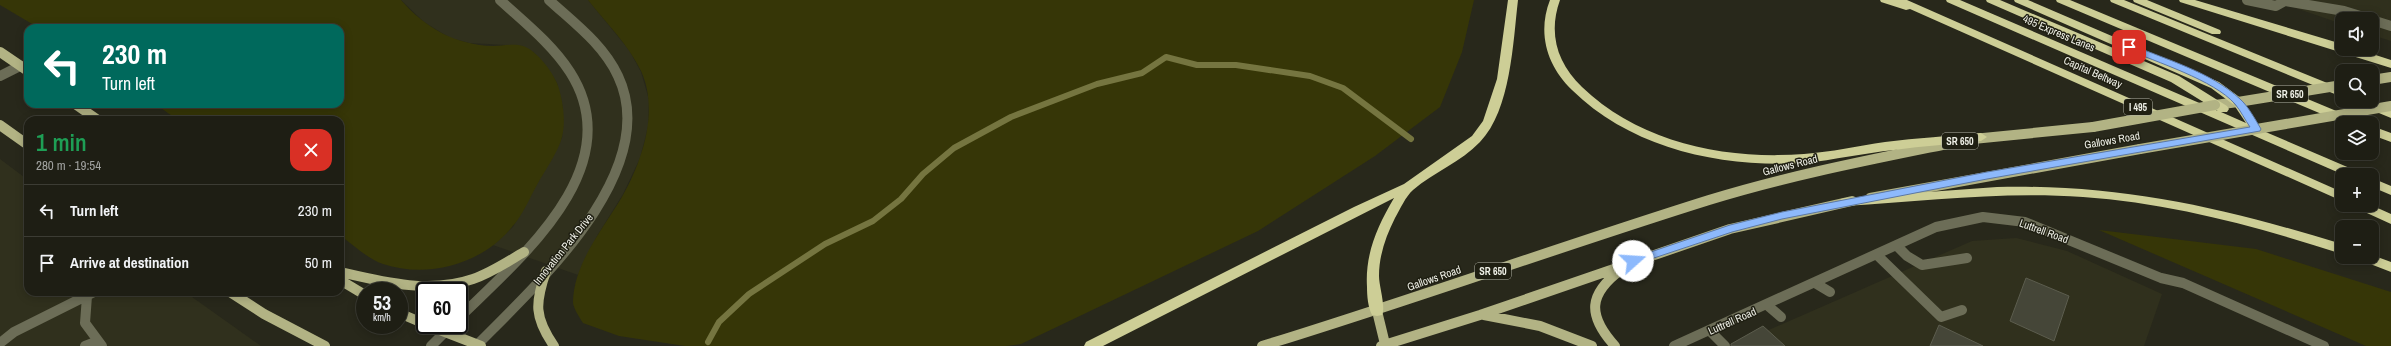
<!DOCTYPE html>
<html lang="en">
<head>
<meta charset="utf-8">
<style>
  body { margin:0; font-family:"Archivo Narrow",sans-serif; background:#2b2b22; color:#f1f3f6; height:100vh; display:flex; flex-direction:column; font-size:15px; white-space:nowrap }
  * { box-sizing:border-box; margin:0 }
  p { font-size:13px; color:#a1a2a0 }
  .icon { flex:none; width:22px; height:22px; fill:none; stroke:currentColor; stroke-width:2; stroke-linecap:round; stroke-linejoin:round }
  .map { position:relative; flex:1; overflow:hidden }
  .details { position:absolute; left:24px; top:116px; width:320px; height:180px; display:flex; flex-direction:column; background:#1e1e14; border-radius:12px; box-shadow:0 2px 10px #0003,0 0 0 1px #3c3c34 }
  .details>* { flex:none }
  .top-card { position:absolute; left:24px; top:24px; width:320px; height:84px; border-radius:12px; box-shadow:0 2px 10px #0003,0 0 0 1px #3c3c34; background:#00695c; color:#fff; overflow:hidden }
  .controls { position:absolute; left:2335px; top:12px; display:grid; gap:8px }
  .controls a { display:grid; place-items:center; width:44px; height:44px; border-radius:8px; background:#1e1e14; box-shadow:0 2px 10px #0003,0 0 0 1px #3c3c34; font-size:20px }
  .speed { position:absolute; left:356px; top:282px; display:flex; gap:8px; font-size:20px; font-weight:700; text-align:center }
  .speed>* { display:grid; place-content:center; width:52px; height:52px; border-radius:50%; background:#1e1e14; box-shadow:0 2px 10px #0003,0 0 0 1px #3c3c34; line-height:1 }
  .speed small { font-size:10px; font-weight:400 }
  .speed .limit { border:2px solid #111; border-radius:6px; background:#fff; color:#111 }
  .pin { position:absolute; display:grid; place-items:center; width:34px; height:34px; color:#fff; margin:-17px; border-radius:8px; box-shadow:0 2px 6px #0006 }
  .me { position:absolute; width:44px; margin:-22px; rotate:71deg; stroke-linejoin:round; filter:drop-shadow(0 0 3px #0008) }
  .turn { display:flex; align-items:center; gap:14px; height:84px; padding:0 12px; font-size:18px }
  .turn .icon { width:52px; height:52px; stroke-width:2.5 }
  .turn b { display:block; font-size:28px; line-height:34px }
  .round { display:grid; place-items:center; flex:none; width:42px; height:42px; border-radius:12px; background:#2b2b22 }
  .headline { display:flex; align-items:center; justify-content:space-between; height:68px; padding:0 12px }
  h1 { font-size:24px; font-weight:600; line-height:30px; color:#1e9e55 }
  ul { padding:0; list-style:none }
  li { display:flex; align-items:center; gap:12px; height:52px; padding:0 12px; border-top:1px solid #3c3c34 }
  li div { flex:1 }
  li b { display:block; font-size:15px }
  li em { font-style:normal }
  .map>svg:first-child { display:block }
</style>
</head>
<body>
<div class="map">
<svg width="2391" height="346" viewBox="0 0 2391 346">
  <rect width="100%" height="100%" fill="#28281b"/>
  <path fill="#30301d" d="M401,0h187l41,50 12,22 8,28 -1,27 -8,31 -17,36 -26,42 -19,39 -85,-30 20,-18 49,-89 1,-30 -6,-25 -10,-15 -13,-15 -27,-8 -37,-2 -20,-5 -26,-16z
    M2272,0h119v41l-19,-6v-16h-30v5z
    M0,159l28,21v112h157l76,54h-261z
    M2016,238l51,13 95,43 -18,52h-412l240,-105z"/>
  <path fill="#363607" d="M0,0h401c24,28 55,45 92,46 9,0 21,-3 30,0 13,4 29,25 34,37 6,16 9,38 5,54 -3,13 -17,34 -24,46 -8,14 -15,32 -26,44 -30,37 -84,52 -129,37 -15,-5 -30,-19 -43,-29v-115h-162l-23,-16h185v-76h-301l-39,-23z
    M588,0h886l-12,52 -22,55 -65,49 -117,75 -237,113 -15,2h-321l-66,-10 -36,-13c-3,-5 -10,-15 -10,-21 1,-40 31,-74 50,-107 20,-36 36,-85 18,-124 -13,-27 -35,-48 -53,-71z
    M2099,230l157,19 135,43v54h-25z"/>
  <g fill="none" stroke-linecap="round" stroke-linejoin="round">
    <path stroke="#757540" stroke-width="6" d="M708,342l11,-20 30,-28 76,-50 48,-23 28,-22 22,-25 31,-26 57,-31 86,-33 45,-11 24,-16 31,8h39l74,11 33,12 68,51"/>
  </g>
  <path fill="#454638" stroke="#5c5d4e" d="M2026,278l43,18 -15,45 -44,-20z
    M1939,325l44,21h-53z
    M1763,326l22,20h-54v-2z"/>
  <g fill="none" stroke-linecap="round" stroke-linejoin="round">
    <path stroke="#6c6d57" stroke-width="10" d="M2247,0l29,6 9,-5 59,10 26,8
      M2372,20l19,6
      M1897,246l10,10 15,9 45,-7
      M1877,255l64,62 21,-7
      M1815,283l15,9
      M87,296l-2,27 17,23
      M1767,305l14,12
      M1710,331l15,15
      M0,343l14,-11 80,-40
      M85,346l13,-5"/>
    <path stroke="#6c6d57" stroke-width="10" d="M0,76l20,-10
      M459,318c61,-60 172,-151 111,-246 -18,-28 -46,-50 -70,-72
      M431,346l21,-21
      M476,346c60,-61 187,-175 142,-270 -15,-32 -44,-53 -69,-76
      M1674,346l262,-119 47,-10 42,5 136,56 22,5 141,63"/>
    <path stroke="#b2b384" stroke-width="10" d="M0,52l28,19
      M2372,80l19,-3
      M75,104l23,16
      M2215,105l23,-3
      M0,125l28,20
      M1973,139l120,-12
      M1870,198l270,-49
      M546,271c-11,32 -12,46 8,75
      M340,272c43,10 90,22 133,7 18,-6 34,-17 51,-27
      M340,280l25,15
      M230,292l34,22 61,32
      M1377,311l8,33
      M399,313l26,11
      M1484,315l56,11 52,20
      M427,325l54,21
      M1262,346c150,-46 297,-99 447,-146 81,-25 165,-41 248,-58
      M1381,346l99,-31 250,-86 122,-28
      M1615,346c-28,-31 -27,-52 7,-77"/>
    <path fill="#cdce96" fill-rule="evenodd" d="M1508,0h10c-5,42 -7,110 -38,142 -19,20 -46,30 -67,48 -7,6 -13,19 -18,28 -9,18 -16,37 -16,58 0,10 7,31 3,39l-5,1 -5,-1c-4,-8 -5,-19 -5,-28 -2,-33 10,-60 27,-89l-291,148h-19l2,-4 268,-135 50,-23 68,-48 11,-15 14,-42z
      M1550,0h10c-12,33 -3,63 22,87 58,56 144,73 222,67 27,-2 54,-8 81,-12 32,-4 64,-6 96,-9l6,4 -6,4c-29,3 -58,5 -87,9 -30,3 -60,10 -90,13 -82,5 -172,-14 -232,-73 -25,-24 -35,-57 -22,-90z
      M1880,0h27l435,192v9l-432,-192 -4,1 -25,-8z
      M1946,0h14l258,111 -47,-29 -184,-80 -1,-2h14l179,76 48,30 2,3 -2,3h-6l25,11 -12,-18 -23,-17 -196,-86 -1,-2h14l191,82 23,17 19,31 98,42 2,3h-17l-397,-173z
      M2056,0h14l288,120 2,3h-17l-286,-121z
      M2110,0h14l218,89v8l-231,-95z
      M2133,0h14l73,30 1,2 -1,2h-8l-78,-32z
      M2179,0h16l147,44v5h15l34,11v8l-211,-66z
      M2355,101h16l20,8v9l-34,-14z
      M2372,126l19,7v9l-19,-7z
      M2372,178l19,8v9l-19,-8z
      M1997,187c124,-3 227,21 345,57v10c-84,-27 -170,-51 -259,-57 -79,-6 -159,4 -238,9l-4,-1 -2,-3 2,-3 4,-1z
      M2354,205h17l20,9v10l-35,-16z
      M2372,255l19,7v10l-31,-12 -1,-3h13z"/>
    <path stroke="#b2b384" stroke-width="10" d="M2238,102l104,-17
      M2093,127l122,-22
      M2140,149l251,-43"/>
  </g>
  <path fill="#8db9fc" stroke="#5c78a4" d="M2126,45h6c35,15 79,27 108,54 8,7 15,20 21,30l-1,2 -273,48 -205,40 -50,13 -99,33 -5,-4 2,-2 100,-34 52,-13 205,-40 263,-45c-5,-7 -9,-16 -15,-23 -21,-24 -79,-42 -109,-55z"/>
  <g text-anchor="middle" dominant-baseline="central" stroke-width="3" stroke-linejoin="round" paint-order="stroke">
    <g fill="#1f1f12" stroke="#b0b1a6" stroke-width="1">
      <rect x="2272" y="86" width="36" height="16" rx="3"/>
      <rect x="2124" y="99" width="28" height="16" rx="3"/>
      <rect x="1942" y="133" width="36" height="16" rx="3"/>
      <rect x="1475" y="263" width="36" height="16" rx="3"/>
    </g>
    <g font-size="10" font-weight="bold" fill="#eeefe6">
      <text x="2290" y="94">SR 650</text>
      <text x="2138" y="107">I 495</text>
      <text x="1960" y="141">SR 650</text>
      <text x="1493" y="271">SR 650</text>
    </g>
    <g font-size="11" fill="#eeefe6" stroke="#1f1f12">
      <text transform="translate(2059 33) rotate(23)">495 Express Lanes</text>
      <text transform="translate(2093 72) rotate(24)">Capital Beltway</text>
      <text transform="translate(2112 140) rotate(-10)">Gallows Road</text>
      <text transform="translate(1790 165) rotate(-14)">Gallows Road</text>
      <text transform="translate(2044 231) rotate(20)">Luttrell Road</text>
      <text transform="translate(563 249) rotate(-51)">Innovation Park Drive</text>
      <text transform="translate(1434 278) rotate(-19)">Gallows Road</text>
      <text transform="translate(1732 321) rotate(-24)">Luttrell Road</text>
    </g>
  </g>
</svg>
<div class="controls">
<a><svg class="icon" aria-label="sound" viewBox="0 0 24 24"><path d="M4 9h4l5-4v14l-5-4H4zM17 9q2 3 0 6"/></svg></a>
<a><svg class="icon" aria-label="search" viewBox="0 0 24 24"><circle cx="10" cy="10" r="6"/><path d="M15 15l6 6"/></svg></a>
<a><svg class="icon" aria-label="layers" viewBox="0 0 24 24"><path d="M12 4l9 5-9 5-9-5zM3 14l9 5 9-5"/></svg></a>
<a>+</a>
<a>−</a>
</div>
<div class="speed"><div>53<small>km/h</small></div><div class="limit">60</div></div>
<div class="pin" style="left:2129px;top:47px;background:#d93025"><svg class="icon" aria-label="arrive" viewBox="0 0 24 24"><path d="M6 21V4h12l-3 4 3 4H6"/></svg></div>
<svg class="me" style="left:1633px;top:261px" viewBox="-20 -20 40 40"><circle r="19" fill="#fff"/><path d="M0-13L10 11 0 6-10 11z" fill="#8db9fc"/></svg>
<div class="top-card">
<div class="turn"><svg class="icon" aria-label="left" viewBox="0 0 24 24"><path d="M17 20v-9H6M10 6l-5 5 5 5"/></svg><div><b>230 m</b>Turn left</div></div>
</div>
<section class="details">
<div class="headline"><div><h1>1 min</h1><p>280 m · 19:54</p></div><a class="round" style="background:#d93025;color:#fff"><svg class="icon" aria-label="close" viewBox="0 0 24 24"><path d="M6 6l12 12M18 6L6 18"/></svg></a></div>
<ul>
<li><svg class="icon" aria-label="left" viewBox="0 0 24 24"><path d="M17 20v-9H6M10 6l-5 5 5 5"/></svg><div><b>Turn left</b></div><em>230 m</em></li>
<li><svg class="icon" aria-label="arrive" viewBox="0 0 24 24"><path d="M6 21V4h12l-3 4 3 4H6"/></svg><div><b>Arrive at destination</b></div><em>50 m</em></li>
</ul>
</section>
</div>
</body>
</html>
